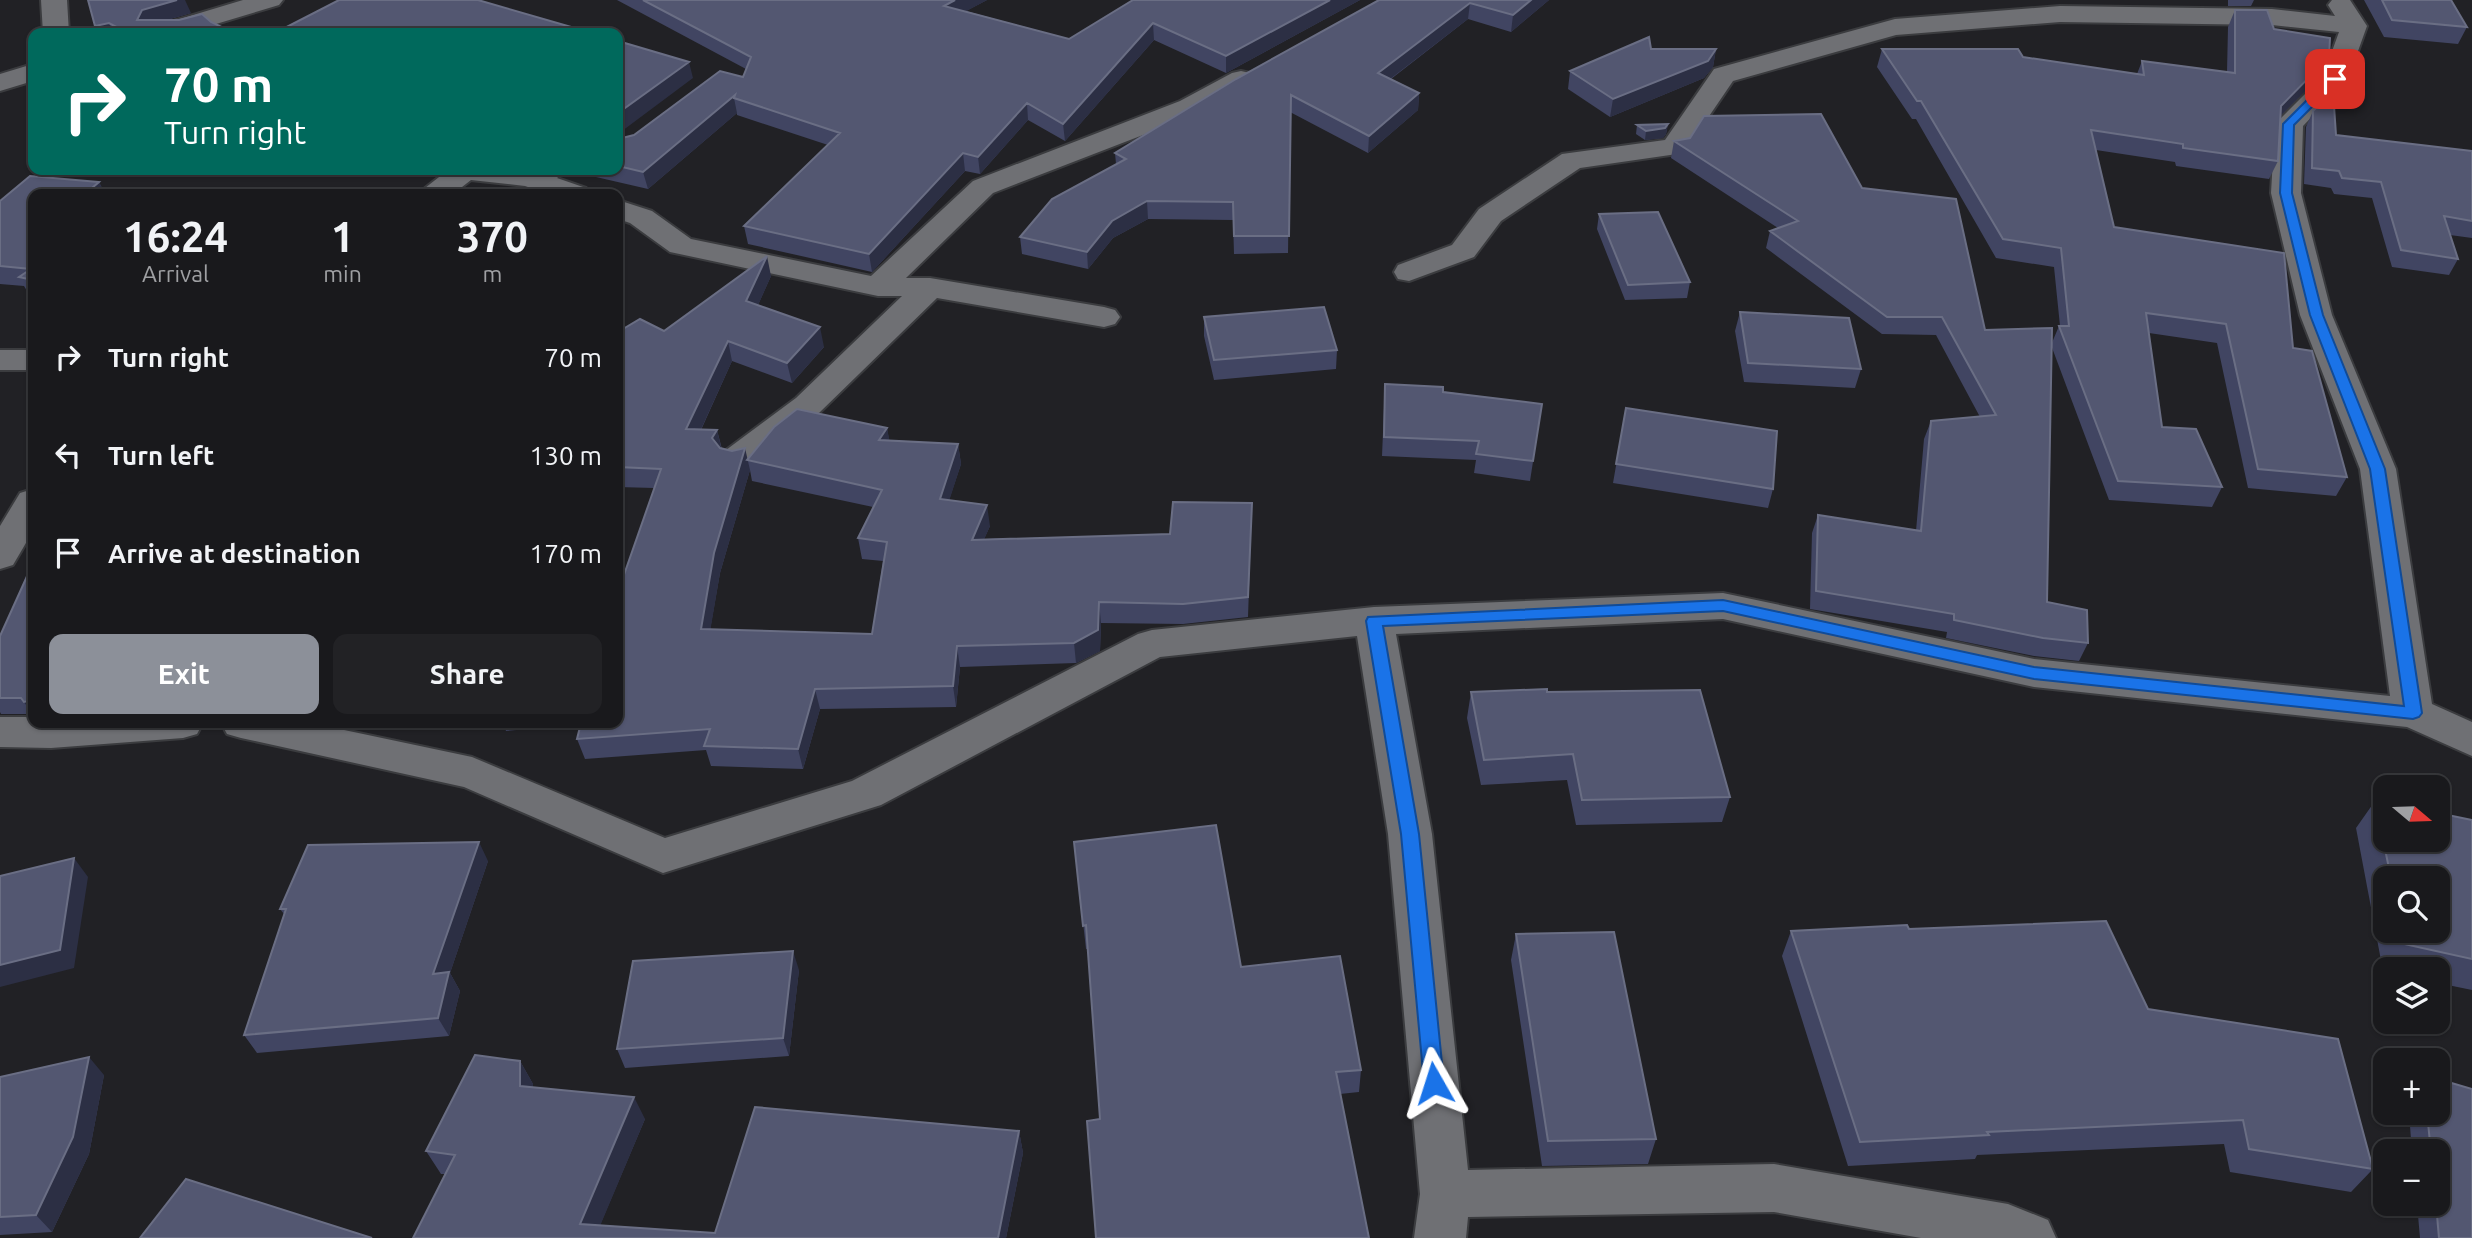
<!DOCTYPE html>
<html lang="en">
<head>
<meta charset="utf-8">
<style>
  body { margin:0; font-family:Ubuntu,sans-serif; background:#222225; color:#f1f3f6; height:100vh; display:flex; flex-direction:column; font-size:26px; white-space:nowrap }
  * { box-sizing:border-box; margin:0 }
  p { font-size:23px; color:#9fa0a3 }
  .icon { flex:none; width:38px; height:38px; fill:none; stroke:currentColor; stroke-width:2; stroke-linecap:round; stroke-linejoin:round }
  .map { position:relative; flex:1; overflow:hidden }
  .side { position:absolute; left:28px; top:189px; width:595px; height:539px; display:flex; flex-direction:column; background:#19191c; border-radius:14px; box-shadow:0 2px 5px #0004,0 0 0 2px #37383b }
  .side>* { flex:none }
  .banner { position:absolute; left:28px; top:28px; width:595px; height:147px; border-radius:14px; box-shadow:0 2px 5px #0004,0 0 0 2px #37383b; background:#00695c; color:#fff; overflow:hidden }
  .needle { width:46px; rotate:109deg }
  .buttons { position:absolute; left:2373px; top:775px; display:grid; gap:14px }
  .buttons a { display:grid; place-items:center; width:77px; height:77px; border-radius:14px; background:#19191c; box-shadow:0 2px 5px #0004,0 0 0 2px #37383b; font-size:35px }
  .pin { position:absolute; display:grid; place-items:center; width:60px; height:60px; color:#fff; margin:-30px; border-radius:14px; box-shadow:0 4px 10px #0006 }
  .me { position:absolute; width:77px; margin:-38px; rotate:354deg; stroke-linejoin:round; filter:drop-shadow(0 0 5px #0008) }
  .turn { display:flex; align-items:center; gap:24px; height:147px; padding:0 21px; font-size:32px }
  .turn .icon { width:91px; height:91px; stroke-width:2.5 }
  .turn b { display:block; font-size:49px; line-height:60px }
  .eta { display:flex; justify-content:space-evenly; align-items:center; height:119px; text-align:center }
  .eta b { font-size:42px; font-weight:600; line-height:49px }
  .button { display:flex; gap:14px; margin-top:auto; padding:14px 21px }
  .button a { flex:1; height:80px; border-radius:14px; background:#8c9099; color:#fff; font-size:28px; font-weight:600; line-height:80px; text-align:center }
  .button a+a { background:#222225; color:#f1f3f6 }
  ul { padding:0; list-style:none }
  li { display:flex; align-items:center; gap:21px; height:98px; padding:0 21px }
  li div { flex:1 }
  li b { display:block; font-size:26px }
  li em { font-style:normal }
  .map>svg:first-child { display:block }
</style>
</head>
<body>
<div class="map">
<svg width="2472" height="1238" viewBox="0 0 2472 1238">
  <rect width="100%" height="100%" fill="#212125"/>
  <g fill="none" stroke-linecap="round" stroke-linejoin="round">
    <defs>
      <path id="street" d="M41,0h26l2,33h-26z
        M243,0h40l-4,5 -93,28h-40l4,-5z
        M2332,0h18l17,26 -19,53 -45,47 -2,67 31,122 64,154 36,235 40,18v34l-65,-29 -373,-40 -311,-68 -327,15 36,200 36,336 306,-6 234,40 40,16 8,18h-135l-147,-26 -306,5 -2,21h-52l6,-44 -32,-360 -31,-198 -197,21 -279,148 -218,68 -199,-86 -223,-49 -14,-4 -6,-11h90l161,34 193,81 187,-57 286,-147 14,-4 222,-23 349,-14 311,66 356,37 -30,-227 -60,-154 -29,-122 4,-69 48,-48 16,-44 -67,-7 -212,-3 -164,13 -163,46 -49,72 -104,15 -79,53 -27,36 -65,24 -11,-2 -4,-7 4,-7 54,-20 27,-36 83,-55 103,-14 49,-71 181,-50 165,-13 212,3 63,7 -7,-11z
        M33,64v17l-33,10v-17z
        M1241,71l9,2 4,6 -4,6 -50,28 -207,80 -87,85h24l174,29 11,3 5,7 -5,7 -11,3 -167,-29 -117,114 -70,54 -12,3 -12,-3 -6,-8 6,-8 70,-52 106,-102h-24l-208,-44 -40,-29 -12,-4v-19l34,11 39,28 180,37 102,-95 207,-80 52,-28z
        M448,170h118l-9,8 29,10 5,6h-43l-23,-8 -54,-6 -18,14h-32l4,-6z
        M0,350h33v20h-33z
        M33,489v42l-20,34 -13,4v-43l20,-33z
        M0,717h33v6h170l-6,11 -14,4 -132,10 -51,-1z"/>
    </defs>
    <use href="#street" stroke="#3b3c3f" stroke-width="4"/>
    <use href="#street" fill="#6f7074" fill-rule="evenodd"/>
  </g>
  <path fill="#414562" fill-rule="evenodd" d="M88,0l103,13 -24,7 44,2 23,11h-136z
    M617,0h370l-21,11 103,28 64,-39h227l-134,73 -72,-33 -89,101 -37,-21 -48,54 -15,-3 -93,101 -124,-28 -4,-18 84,-81 -91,-30v-2l-89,76 -52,-12 -2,-7h24v-31l16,-4 109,-58 3,-8z
    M1379,0h170l-38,32 -43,-13 -77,60 28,14 -1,17 -50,43 -78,-41 -2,141 -54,1 -1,-34 -85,-1 -35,19 -25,31 -66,-15 -2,-17 96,-73 -1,-11z
    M2228,0h26l-3,6h-23z
    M2364,0h87l16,27 -9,17 -74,-7z
    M2235,10l94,47 -8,18 -41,41 -2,45 -9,18 -93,-13 -1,-4 -79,-12 18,77 179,121 54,129 -11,19 -88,-8 -31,-145 -68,-10 13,94 60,60 -10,20 -103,-7 -58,-155 -4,257 41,41 -9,18 -45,-5 -88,-18 1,-6 -137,-23 2,-76 6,-18 98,16 8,-92 7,-18 49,-4 -44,-82 -54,-1 -116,-86 4,-17 8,-3 -107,-70 3,-17 188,47 123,142 66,15 8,-19h1l-6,-59 -58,-9 -80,-139h-4l-35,-52 5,-18 141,8 114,17 5,-13 85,11 1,-45z
    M1651,49h65l-3,18 -9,11 -94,39 -42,-28 2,-18z
    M2313,111l23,24 136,16v87l-22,-3 8,24 -9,16 -57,-8 -20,-69 -38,-4 -3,-6 -27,-4 2,-57z
    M1668,124l-2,10 -3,4 -18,2 -9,-6 1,-9z
    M30,176l69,6 6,12h-72v103l-3,-1 -6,-10 -24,-2v-83z
    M1599,214l91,68 -3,16 -62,2 -28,-71z
    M771,276l-13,29 66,42 -32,36 -60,-22 -31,69h16l5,19 26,11 139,-32 2,12 69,4 3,20 -12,36 41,26 -6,13 186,-5 82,-31 -4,114 -65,7 -82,-1 -1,28 -24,12 -116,4 -4,40 -136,2 -17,60 -92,-3 -5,-16 -121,9 -8,-20 4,-15 -75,7 -3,-8h115l36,-235 -36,-1v-155l46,-1zM750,470l2,11 121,26 -15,31 4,21 21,2 -11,73 -162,-4 10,-57z
    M1740,312l121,57 -6,19 -111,-6 -9,-51z
    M1204,317l133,33 -1,19 -122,11 -10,-44z
    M1385,384l157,20 -12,77 -56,-8 2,-13 -94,-4z
    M1626,408l147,81 -5,19 -155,-25z
    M0,636l33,78h-32l-1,-2z
    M1471,692h76l183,105 -8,25 -146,3 -9,-45 -86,5 -14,-67z
    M2375,801l97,19v170l-34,-7v-13h-53v1h-2l-27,-143zM2385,878h53v53h-53z
    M1074,842l167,125 120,103 -2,22 -259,27 -12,-170h-2z
    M488,861l-38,112 10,18 -11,45 -192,17 -13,-18 40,-121 -4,-5z
    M1909,929l239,80 225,160 -22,23 -121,-20 -6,-28 -247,11 -2,4 -127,7 -66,-210 9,-25z
    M1516,934l140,205 -8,25 -106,2 -31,-206z
    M799,970l-10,86 -164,12 -8,-19z
    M520,1061l13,23v4l112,31 -45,106 115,8 304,-102 4,22 -17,85h-593l32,-64h-4l-15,-23z
    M104,1075l-15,79 -37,78 -52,3v-158z
    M2409,1113h29l34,125h-52l-3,-34h21v-52h-26z"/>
  <path fill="#2c2f44" d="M177,0h8l6,13 -42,12 -12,-5 5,-10z
    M955,0h32l-41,22 -2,-16z
    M1330,0h30l-134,73v-17z
    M1531,0h18l-38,32 2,-17z
    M1470,3l-2,16 -91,70 1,-16z
    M109,23l5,10h-16l-3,-7z
    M1153,23l1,17 -89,101 -2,-17z
    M1716,49l-3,18 -9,11 -94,39 3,-18z
    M2329,57l-8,18 -49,49 9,-18z
    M689,62l4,16 -75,56v-21z
    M1419,93l-1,17 -50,43 1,-17z
    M735,95l-1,3 3,15 -89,76 -5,-17z
    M1027,103l1,17 -48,54 -2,-17z
    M1668,124l-2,10 -3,4 -18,2 1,-9z
    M963,153l2,18 -93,101 -3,-18z
    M99,182l6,12h-20z
    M1147,201l1,18 -35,19 -25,31 -1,-17 25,-31z
    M767,256l4,20 -20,45 -5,-20z
    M820,327l4,20 -32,36 -5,-20z
    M728,341l4,20 -40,88 -6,-20z
    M887,428l4,20 -12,-8z
    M717,430l5,21 -10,-13z
    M958,444l3,20 -18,56 -3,-21z
    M745,448l5,22 -30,103 -13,77 -6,-21 13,-76z
    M987,505l3,21 -15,34 -3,-20z
    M1099,602l2,21 -1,28 -24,12 -2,-20z
    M957,646l3,21 -4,40 -3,-21z
    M815,689l5,20 -17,60 -5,-20z
    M33,700v15l-9,-13z
    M479,842l9,19 -38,112 10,18 -11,45 -11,-18 -5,-44z
    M74,858l14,19 -14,91 -74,19v-22z
    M793,951l6,19 -10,86 -6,-18z
    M89,1057l15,18 -15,79 -37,78 -16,-17z
    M520,1061l13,23 -1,25 -12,-23z
    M634,1097l11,22 -50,119 -15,-14z
    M1019,1131l4,22 -17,85h-8z"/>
  <path fill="#535771" stroke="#6a6e84" stroke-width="2" d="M88,0h89l-35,10 -5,10h42l23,-6 9,8 23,11h-106l-19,-10 -14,3z
    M339,0h139l114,33h-317z
    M643,0h312l-11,6 125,33 64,-39h197l-104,56 -73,-33 -90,101 -36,-21 -49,54 -15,-4 -94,101 -125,-28 96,-93 -106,-35 1,-3 -92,77 -25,-6v-27l16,-4 86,-64 23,6 8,-20z
    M1379,0h152l-18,15 -43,-12 -92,70 41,20 -50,43 -78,-41 -2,141h-55l-1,-34 -86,-1 -35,20 -25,31 -67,-15 32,-38 74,-40 -11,-6 121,-74z
    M2382,0h69l16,27 -75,-7z
    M2235,10h32l7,19 56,9 -1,19 -48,49 -3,55 -95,-13v-4l-92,-14 23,97 170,26 9,95 19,3 35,126 -89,-8 -32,-145 -80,-11 16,114 34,2 26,58 -104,-6 -59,-155h10l-8,-78 -58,-9 -82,-138h-4l-35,-52h136l5,8 121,18 -2,-14 93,12z
    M1649,37l2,12h65l-8,12 -95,38 -43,-28z
    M618,41l71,21 -71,51z
    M2333,91l3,44 136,16v70l-28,-5 14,43 -57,-9 -20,-68 -39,-4 -3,-7 -27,-3 1,-57z
    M1821,114l41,74 94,11 29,131 67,-2 -5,274 40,8 1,33 -45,-5 -89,-18v-6l-138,-23 2,-76 103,16 10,-110 65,-6 -54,-98h-55l-117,-86 28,-10 -124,-80 16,-3 14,-22z
    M1668,124l-3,4 -19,3 -9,-6z
    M30,176l69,6 -14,12h-52v86l-14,-3 12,-8 -31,-3v-65z
    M473,191l8,3h-15z
    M1658,212l32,70 -62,3 -29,-71z
    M767,256l-21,45 74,26 -33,36 -59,-22 -42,88 31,1 -5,8 8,10 12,3 13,-3 -31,105 -13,76 171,5 15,-92 -29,-4 24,-48 -135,-30 27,-33 23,-18 90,19 -8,12 79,4 -18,55 47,6 -15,35 198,-6 3,-32 79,1 -4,94 -65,7 -84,-2 -1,28 -24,13 -117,3 -4,40 -138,3 -17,60 -94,-3 6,-17 -133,10 4,-16h37v-131l43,-123 -43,-2v-135l22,-13 24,12z
    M1324,307l13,43 -123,10 -10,-43z
    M1740,312l109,6 12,51 -113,-6z
    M1385,384l58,3v5l99,12 -9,57 -57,-7 3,-13 -95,-4z
    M1626,408l151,23 -4,58 -157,-25z
    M33,563v137l-9,2 -3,-4h-21v-62z
    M1547,689v3l153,-2 30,107 -148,3 -9,-46 -89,6 -13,-68z
    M2375,801l10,2v37h53v-27l34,7v139l-68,-15 -2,-13h36v-53h-47z
    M1216,825l25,142 99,-11 21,114 -25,2 33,166h-273l-9,-117 13,-2 -14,-194 -3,1 -9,-84z
    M479,842l-46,132 16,-2 -11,46 -194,17 42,-126h-6l28,-64z
    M74,858l-14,92 -60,15v-89z
    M2106,921l42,88 190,30 35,130 -124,-20 -6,-29 -256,12 2,3 -129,7 -69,-211 116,-6 2,4z
    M1614,932l42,207 -108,2 -32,-207z
    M793,951l-10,87 -166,11 16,-88z
    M475,1055l45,6v25l114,11 -54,127 135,9 40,-126 264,24 -21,107h-585l42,-83 -29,-4z
    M89,1057l-16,80 -37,78 -36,2v-140z
    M2438,1079l34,10v149h-33l-3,-34h2v-52h-7l-4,-39h11z
    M186,1179l186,59h-232z"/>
  <path fill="#1a73e8" stroke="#114b97" stroke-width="2" d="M2331,76l9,3 -46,46 -2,68 31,122 62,154 37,244 -3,4 -6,2 -379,-40 -311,-68 -340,15 36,208 25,249 -3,7 -7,2 -7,-2 -3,-7 -23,-249 -35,-213 2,-4 355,-17 311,67 370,39 -34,-237 -60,-154 -30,-122 3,-69z"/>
</svg>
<div class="buttons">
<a><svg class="needle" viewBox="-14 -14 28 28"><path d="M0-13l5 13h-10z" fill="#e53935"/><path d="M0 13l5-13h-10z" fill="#9fa0a3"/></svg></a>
<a><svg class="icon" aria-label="search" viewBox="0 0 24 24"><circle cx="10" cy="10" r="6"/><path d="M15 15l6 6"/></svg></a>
<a><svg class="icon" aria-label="layers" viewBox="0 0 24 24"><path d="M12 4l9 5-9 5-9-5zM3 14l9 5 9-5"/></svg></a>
<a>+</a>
<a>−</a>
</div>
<div class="pin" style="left:2335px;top:79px;background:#d93025"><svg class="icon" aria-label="arrive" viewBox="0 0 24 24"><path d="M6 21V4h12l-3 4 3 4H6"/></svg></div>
<svg class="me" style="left:1434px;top:1083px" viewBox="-20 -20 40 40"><path d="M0-17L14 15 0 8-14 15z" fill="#1a73e8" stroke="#fff" stroke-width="4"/></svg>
<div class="banner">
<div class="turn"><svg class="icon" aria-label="right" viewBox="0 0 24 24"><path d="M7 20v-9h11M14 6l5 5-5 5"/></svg><div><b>70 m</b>Turn right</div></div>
</div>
<section class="side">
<div class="eta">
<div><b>16:24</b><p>Arrival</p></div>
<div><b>1</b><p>min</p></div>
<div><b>370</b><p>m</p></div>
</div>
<ul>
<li><svg class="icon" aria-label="right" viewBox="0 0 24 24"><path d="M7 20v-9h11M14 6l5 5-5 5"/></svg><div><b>Turn right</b></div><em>70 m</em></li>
<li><svg class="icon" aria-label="left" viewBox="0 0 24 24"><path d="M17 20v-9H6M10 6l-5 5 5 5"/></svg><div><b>Turn left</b></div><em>130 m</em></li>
<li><svg class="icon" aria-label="arrive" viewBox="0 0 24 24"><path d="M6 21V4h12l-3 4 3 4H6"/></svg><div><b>Arrive at destination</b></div><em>170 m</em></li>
</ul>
<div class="button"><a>Exit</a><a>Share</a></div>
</section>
</div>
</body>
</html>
